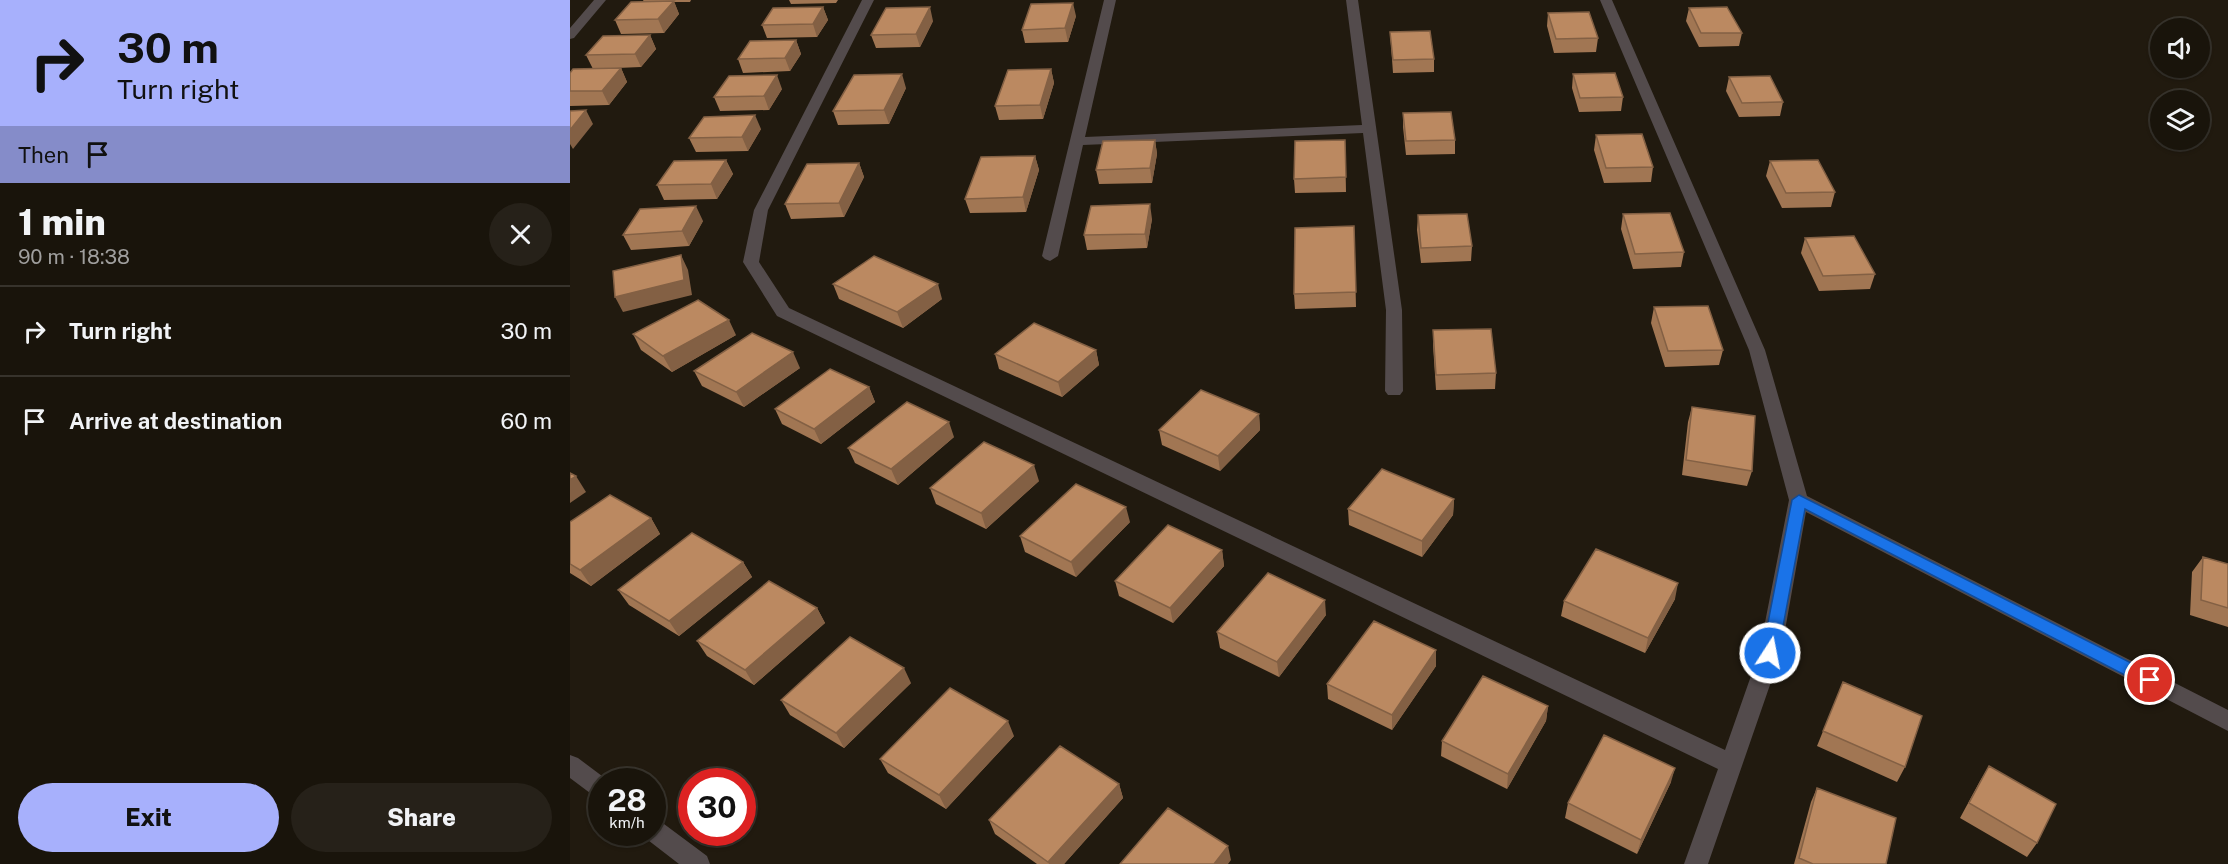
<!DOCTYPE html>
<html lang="en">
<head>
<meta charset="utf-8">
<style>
  body { margin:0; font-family:"Public Sans",sans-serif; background:#262119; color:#f1f3f6; height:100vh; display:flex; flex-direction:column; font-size:22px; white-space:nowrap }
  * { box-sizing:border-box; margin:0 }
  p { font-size:20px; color:#9f9e9d }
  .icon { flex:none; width:33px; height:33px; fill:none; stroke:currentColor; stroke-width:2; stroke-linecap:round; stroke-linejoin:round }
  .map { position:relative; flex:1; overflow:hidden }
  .sheet { display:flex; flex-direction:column; background:#19140b; width:570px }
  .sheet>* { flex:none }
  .guide { background:#a7b0fc; color:#111; overflow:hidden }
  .tools { position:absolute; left:1580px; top:18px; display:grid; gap:12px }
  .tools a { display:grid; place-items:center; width:60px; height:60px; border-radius:50%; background:#19140b; box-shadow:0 2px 4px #0004,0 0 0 2px #37332c; font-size:30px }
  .speed { position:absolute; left:18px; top:768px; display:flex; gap:12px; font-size:30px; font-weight:700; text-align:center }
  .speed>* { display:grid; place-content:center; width:78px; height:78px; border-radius:50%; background:#19140b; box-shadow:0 2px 4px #0004,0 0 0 2px #37332c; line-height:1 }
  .speed small { font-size:15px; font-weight:400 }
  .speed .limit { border:9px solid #d22; background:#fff; color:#111 }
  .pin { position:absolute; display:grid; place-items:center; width:51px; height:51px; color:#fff; margin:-26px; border:3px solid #fff; border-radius:50%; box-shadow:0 2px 6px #0007 }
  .me { position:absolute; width:66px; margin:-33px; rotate:11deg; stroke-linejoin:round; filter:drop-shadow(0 0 4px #0008) }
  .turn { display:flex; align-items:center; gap:21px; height:126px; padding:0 18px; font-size:27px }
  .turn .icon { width:78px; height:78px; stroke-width:2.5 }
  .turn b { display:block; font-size:42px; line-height:51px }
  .then { display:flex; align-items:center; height:57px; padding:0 18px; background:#0003; gap:12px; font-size:22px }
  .round { display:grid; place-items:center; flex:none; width:63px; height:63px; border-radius:32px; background:#262119 }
  .head { display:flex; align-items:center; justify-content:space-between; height:102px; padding:0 18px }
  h1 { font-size:36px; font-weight:800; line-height:45px }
  .action { display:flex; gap:12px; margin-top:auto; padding:12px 18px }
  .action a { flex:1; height:69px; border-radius:36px; background:#a7b0fc; color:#111; font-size:24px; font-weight:800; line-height:69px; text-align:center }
  .action a+a { background:#262119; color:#f1f3f6 }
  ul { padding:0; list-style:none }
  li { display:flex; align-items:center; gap:18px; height:90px; padding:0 18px; border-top:2px solid #37332c }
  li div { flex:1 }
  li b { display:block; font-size:22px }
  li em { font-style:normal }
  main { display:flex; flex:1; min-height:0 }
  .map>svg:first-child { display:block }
</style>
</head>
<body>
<main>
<section class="sheet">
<div class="guide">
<div class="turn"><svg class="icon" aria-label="right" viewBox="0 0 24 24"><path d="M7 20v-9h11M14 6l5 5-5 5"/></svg><div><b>30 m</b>Turn right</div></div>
<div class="then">Then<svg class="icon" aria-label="arrive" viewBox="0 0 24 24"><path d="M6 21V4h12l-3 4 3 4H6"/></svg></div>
</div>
<div class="head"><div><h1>1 min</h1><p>90 m · 18:38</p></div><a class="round"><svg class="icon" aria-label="close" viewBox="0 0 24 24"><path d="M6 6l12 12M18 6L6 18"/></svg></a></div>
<ul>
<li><svg class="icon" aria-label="right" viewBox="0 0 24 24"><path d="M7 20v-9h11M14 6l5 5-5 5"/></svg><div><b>Turn right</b></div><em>30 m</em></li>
<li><svg class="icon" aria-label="arrive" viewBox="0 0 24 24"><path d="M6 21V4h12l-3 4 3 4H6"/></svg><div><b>Arrive at destination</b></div><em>60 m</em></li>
</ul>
<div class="action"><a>Exit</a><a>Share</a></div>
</section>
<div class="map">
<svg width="1658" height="864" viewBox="0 0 1658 864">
  <rect width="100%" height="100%" fill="#211a0f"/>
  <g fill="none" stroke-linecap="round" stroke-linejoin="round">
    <path fill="#534b4c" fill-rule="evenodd" d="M24,0h12l-32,38 -4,1v-11z
      M292,0h12l-106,210 -9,52 30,46 936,442 34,-97 30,-153 -40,-150 -149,-350h12l153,350 42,146 421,214v21l-422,-219 -25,141 -73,211h-24l34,-95 -941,-453 -34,-54 11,-52z
      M534,0h12l-31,137 277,-12 -16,-125h12l44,310 1,81 -3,4h-12l-3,-4 1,-81 -23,-177 -280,12 -25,111 -8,5 -5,-2 -3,-3z
      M0,755l8,3 32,24h-8v17l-8,-3 -24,-18z
      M82,818l8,3 47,35 3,8h-31l-35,-27 -2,-5h10z"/>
  </g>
  <path fill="#a17653" d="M73,0h48l-1,2h-16l5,12 -15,19 -43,1 -6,-14 29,-18z
    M219,0h49l-2,3 -45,1z
    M253,7l5,13 -11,17 -50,1 -5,-13z
    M1119,8l53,25 -3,13 -40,1 -13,-26z
    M978,13l50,25 -2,14 -42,1 -7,-27z
    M506,16l-8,26 -43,1 -3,-13z
    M363,21l-13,26 -44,1 -5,-13z
    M820,32l44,27v13l-41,1z
    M80,35l6,14 -15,18 -48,2 -7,-14z
    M226,40l5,14 -11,17 -47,2 -5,-14z
    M51,68l6,14 -18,23 -39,1v-33z
    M481,69l3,14 -11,36 -44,1 -4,-14z
    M1003,74l50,23 -2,14 -42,1 -7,-24z
    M1159,77l54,25 -3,14 -41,1 -13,-26z
    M336,88l-17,36 -51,1 -5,-14z
    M212,89l-13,21 -49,1 -6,-14z
    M833,113l52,27v14l-49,1 -3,-28z
    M191,129l-13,22 -52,1 -7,-14z
    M1026,135l57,32 -2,15 -47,1 -10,-33z
    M585,140l2,14 -5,29 -53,1 -3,-14z
    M775,140l1,52 -51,1 -1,-14z
    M465,156l4,14 -13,42 -56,1 -5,-14z
    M156,160l7,14 -16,25 -53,1 -7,-15z
    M1200,161l65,31 -4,15 -49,1 -16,-32z
    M289,163l5,14 -20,40 -53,2 -6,-15z
    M1053,214l61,38 -3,15 -48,2 -12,-40z
    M848,215l54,31 -1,15 -50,2 -4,-33z
    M582,219l-5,29 -60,2 -3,-15z
    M133,221l-14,25 -58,4 -8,-15z
    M784,226l2,81 -61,2 -1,-15z
    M1235,238l70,36 -5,15 -51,2 -18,-38z
    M263,284l109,15 -39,29 -64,-29z
    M1084,307l69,43 -4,15 -54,2 -14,-44z
    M863,330l63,43 -1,16 -59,1 -3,-45z
    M63,334l103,1 -64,37 -31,-22z
    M526,350l3,15 -37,32 -63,-28 -4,-15z
    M230,368l-56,39 -42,-21 -8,-15z
    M299,387l6,15 -54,42 -39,-20 -7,-15z
    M1122,407l60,64 -5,15 -65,-11 6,-53z
    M689,414l1,16 -40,41 -58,-26 -3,-15z
    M384,437l-56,48 -43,-22 -7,-15z
    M469,481l-53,48 -50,-25 -6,-16z
    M884,499l-1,16 -31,42 -73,-32 -1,-16z
    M81,518l9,16 -69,52 -21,-13v-51z
    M560,522l-54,55 -51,-25 -5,-16z
    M652,550l2,16 -51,57 -54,-27 -4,-15z
    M1633,557l25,7v63l-38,-12 2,-43z
    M173,562l9,15 -73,59 -50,-31 -11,-15z
    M1105,599l-30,54 -84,-37 3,-15z
    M247,608l8,15 -71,62 -47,-29 -10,-15z
    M756,615l-47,62 -59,-29 -3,-16z
    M866,650v16l-44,64 -64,-31 -1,-15z
    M1273,682l62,85 -8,15 -80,-36z
    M341,683l-67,65 -54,-33 -9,-15z
    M978,706l-2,15 -39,68 -66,-33 1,-15z
    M444,736l-68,73 -58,-36 -8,-14z
    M1419,766l48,77 -10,14 -67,-39 20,-37z
    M1101,782l-34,72 -72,-36 3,-15z
    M549,784l4,14 -59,66h-27l-42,-30 -6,-14z
    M1247,788l69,76h-92l17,-62z"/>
  <path fill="#836044" d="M104,1l5,13 -15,19 -6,-14z
    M503,3l3,13 -8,26 -3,-14z
    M253,7l5,13 -11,17 -4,-13z
    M360,7l3,14 -13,26 -4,-13z
    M80,35l6,14 -15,18 -6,-13z
    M226,40l5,14 -11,17 -5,-13z
    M51,68l6,14 -18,23 -7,-14z
    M481,69l3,14 -11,36 -3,-14z
    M332,74l4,14 -17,36 -5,-14z
    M207,75l5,14 -13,21 -5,-14z
    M16,110l7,14 -20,25 -3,-5v-14z
    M185,115l6,14 -13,22 -6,-14z
    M585,140l2,14 -5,29 -2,-15z
    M465,156l4,14 -13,42 -3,-15z
    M156,160l7,14 -16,25 -6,-15z
    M289,163l5,14 -20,40 -5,-14z
    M580,204l2,15 -5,29 -2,-14z
    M126,206l7,15 -14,25 -7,-15z
    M111,255l7,15 4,25 -69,17 -8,-15z
    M368,284l4,15 -39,29 -6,-16z
    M159,320l7,15 -64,37 -9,-16z
    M526,350l3,15 -37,32 -4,-15z
    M223,352l7,16 -56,39 -8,-15z
    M299,387l6,15 -54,42 -7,-15z
    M689,414l1,16 -40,41 -2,-15z
    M379,422l5,15 -56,48 -7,-16z
    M464,465l5,16 -53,48 -5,-16z
    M6,476l10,16 -16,11v-23z
    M884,499l-1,16 -31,42v-16z
    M556,507l4,15 -54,55 -5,-15z
    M81,518l9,16 -69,52 -11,-16z
    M652,550l2,16 -51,57 -3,-15z
    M173,562l9,15 -73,59 -10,-15z
    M1108,583l-3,16 -30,54 3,-15z
    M755,600l1,15 -47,62 -2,-15z
    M247,608l8,15 -71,62 -9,-15z
    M866,650v16l-44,64v-15z
    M334,668l7,15 -67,65 -8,-15z
    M978,706l-2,15 -39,68 1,-15z
    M438,721l6,15 -68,73 -7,-14z
    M1105,768l-4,14 -34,72 4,-14z
    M549,784l4,14 -59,66h-15l-1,-2z
    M658,846l3,14 -3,4h-14z"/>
  <path fill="#bb8961" stroke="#836044" stroke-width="1.5" d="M104,1l-16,18 -43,1 16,-18z
    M503,3l-8,25 -43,2 9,-26z
    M253,7l-10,17 -51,1 11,-17z
    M360,7l-14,27 -45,1 15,-27z
    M1157,7l15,26h-41l-12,-25z
    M1019,12l9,26 -42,1 -8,-26z
    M860,31l4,28 -41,1 -3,-28z
    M80,35l-15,19 -49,1 17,-19z
    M226,40l-11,18 -47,1 12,-18z
    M51,68l-19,23h-32v-18l3,-4z
    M481,69l-11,36 -45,1 13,-36z
    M1045,73l8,24 -43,1 -7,-24z
    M332,74l-18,36 -51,1 21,-36z
    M207,75l-13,21 -50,1 15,-21z
    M1200,76l13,26 -41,1 -13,-26z
    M16,110l-16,20v-19z
    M881,112l4,28 -49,1 -3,-28z
    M185,115l-13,22 -53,1 15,-21z
    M1072,134l11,33 -47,1 -10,-33z
    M585,140l-5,28 -54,2 7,-29z
    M775,140l1,37 -52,2 1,-38z
    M465,156l-12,41 -58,2 16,-42z
    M156,160l-15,24 -54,1 17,-24z
    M1248,160l17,32 -49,1 -16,-32z
    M289,163l-20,40 -54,1 22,-40z
    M580,204l-5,30 -61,1 7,-29z
    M126,206l-14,25 -59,4 17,-26z
    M1100,213l14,39 -49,2 -12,-40z
    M897,214l5,32 -51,2 -3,-33z
    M784,226l2,66 -62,2 1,-66z
    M1284,236l21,38 -52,2 -18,-38z
    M111,255l3,25 -69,17 -2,-26z
    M304,256l64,28 -41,28 -64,-28z
    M128,300l31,20 -66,36 -30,-22z
    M1138,306l15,44 -55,1 -14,-44z
    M464,323l62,27 -38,32 -63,-28z
    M921,329l5,44 -60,2 -3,-45z
    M182,333l41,19 -57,40 -42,-21z
    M260,369l39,18 -55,42 -39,-20z
    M631,390l58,24 -41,42 -59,-26z
    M337,402l42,20 -58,47 -43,-21z
    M1122,407l63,9 -3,55 -66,-11z
    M414,442l50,23 -53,48 -51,-25z
    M812,469l72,30 -32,42 -74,-32z
    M0,473l6,3 -6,4z
    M506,484l50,23 -55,55 -51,-26z
    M40,495l41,23 -71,52 -10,-6v-42z
    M598,525l54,25 -52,58 -55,-27z
    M122,533l51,29 -74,59 -51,-31z
    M1026,549l82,34 -30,55 -84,-37z
    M1633,557l25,7v44l-27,-8z
    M698,573l57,27 -48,62 -60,-30z
    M199,581l48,27 -72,62 -48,-29z
    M804,621l62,29 -44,65 -65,-31z
    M280,637l54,31 -68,65 -55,-33z
    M913,676l65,30 -40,68 -66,-33z
    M1273,682l79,34 -17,51 -82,-36z
    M380,688l58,33 -69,74 -59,-36z
    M1034,735l71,33 -34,72 -73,-37z
    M490,746l59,38 -71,78 -59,-42z
    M1419,766l67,38 -19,39 -68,-40z
    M1247,788l79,30 -10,46h-73l-14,-6z
    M598,808l60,38 -14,18h-94z"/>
  <path fill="#1a73e8" stroke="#114b97" stroke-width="1.5" d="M1229,495l356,180 3,5 -3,5 -5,2 -6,-2 -339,-176 -27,144 -2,5 -6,2 -6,-2 -2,-5 30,-153z"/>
</svg>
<div class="tools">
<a><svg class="icon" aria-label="sound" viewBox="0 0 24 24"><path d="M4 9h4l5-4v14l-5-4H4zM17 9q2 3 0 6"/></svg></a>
<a><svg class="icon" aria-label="layers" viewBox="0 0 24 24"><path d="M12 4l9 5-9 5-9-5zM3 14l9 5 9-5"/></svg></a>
</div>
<div class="speed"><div>28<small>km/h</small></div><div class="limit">30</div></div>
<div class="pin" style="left:1580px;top:680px;background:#d93025"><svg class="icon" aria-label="arrive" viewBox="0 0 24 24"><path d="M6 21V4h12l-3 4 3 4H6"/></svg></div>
<svg class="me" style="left:1200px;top:653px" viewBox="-20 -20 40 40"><circle r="17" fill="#1a73e8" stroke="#fff" stroke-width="3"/><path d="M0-11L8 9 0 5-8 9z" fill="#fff"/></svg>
</div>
</main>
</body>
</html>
